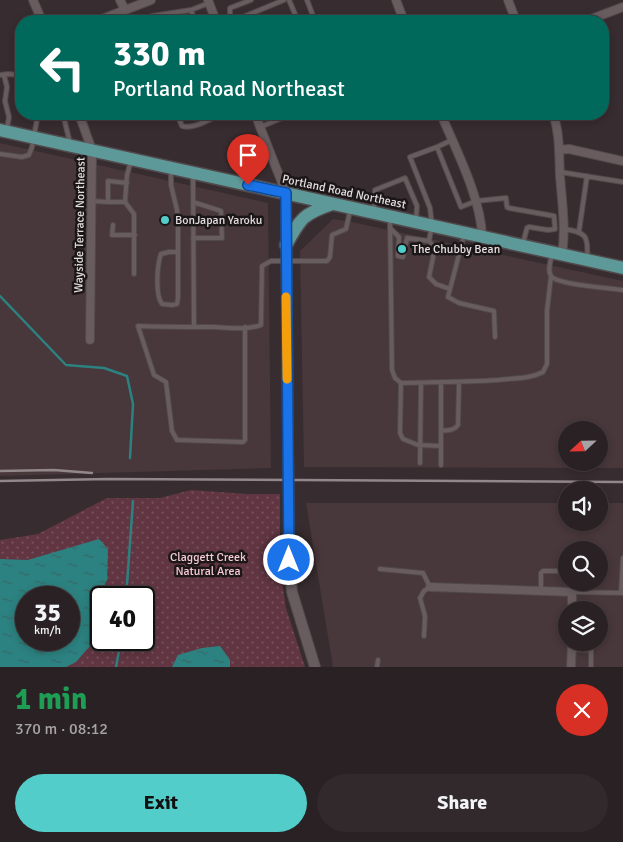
<!DOCTYPE html>
<html lang="en">
<head>
<meta charset="utf-8">
<style>
  body { margin:0; font-family:Signika,sans-serif; background:#31292b; color:#f1f3f6; height:100vh; display:flex; flex-direction:column; font-size:19px; white-space:nowrap }
  * { box-sizing:border-box; margin:0 }
  p { font-size:16px; color:#a5a3a6 }
  .icon { flex:none; width:28px; height:28px; fill:none; stroke:currentColor; stroke-width:2; stroke-linecap:round; stroke-linejoin:round }
  .map { position:relative; height:667px; overflow:hidden }
  .panel { display:flex; flex-direction:column; background:#292123; flex:1 }
  .panel>* { flex:none }
  .guide { position:absolute; left:15px; top:15px; width:594px; height:105px; border-radius:20px; box-shadow:0 2px 8px #0003,0 0 0 1px #453e41; background:#00695c; color:#fff; overflow:hidden }
  .needle { width:32px; rotate:248deg }
  .tools { position:absolute; left:558px; top:421px; display:grid; gap:10px }
  .tools a { display:grid; place-items:center; width:50px; height:50px; border-radius:50%; background:#292123; box-shadow:0 2px 8px #0003,0 0 0 1px #453e41; font-size:25px }
  .speed { position:absolute; left:15px; top:586px; display:flex; gap:10px; font-size:25px; font-weight:700; text-align:center }
  .speed>* { display:grid; place-content:center; width:65px; height:65px; border-radius:50%; background:#292123; box-shadow:0 2px 8px #0003,0 0 0 1px #453e41; line-height:1 }
  .speed small { font-size:12px; font-weight:400 }
  .speed .limit { border:2px solid #111; border-radius:8px; background:#fff; color:#111 }
  .pin { position:absolute; display:grid; place-items:center; width:42px; height:42px; color:#fff; margin:-51px -21px; border-radius:50% 50% 50% 0; rotate:-45deg; box-shadow:0 0 5px #0007 }
  .pin .icon { rotate:45deg }
  .me { position:absolute; width:55px; margin:-28px; rotate:0deg; stroke-linejoin:round; filter:drop-shadow(0 0 4px #0008) }
  .turn { display:flex; align-items:center; gap:18px; height:105px; padding:0 15px; font-size:22px }
  .turn .icon { width:65px; height:65px; stroke-width:2.5 }
  .turn b { display:block; font-size:35px; line-height:42px }
  .round { display:grid; place-items:center; flex:none; width:52px; height:52px; border-radius:26px; background:#31292b }
  .overview { display:flex; align-items:center; justify-content:space-between; height:85px; padding:0 15px }
  h1 { font-size:30px; font-weight:800; line-height:38px; color:#1e9e55 }
  .button { display:flex; gap:10px; margin-top:auto; padding:10px 15px }
  .button a { flex:1; height:58px; border-radius:30px; background:#53cdc9; color:#111; font-size:20px; font-weight:800; line-height:58px; text-align:center }
  .button a+a { background:#31292b; color:#f1f3f6 }
  .map>svg:first-child { display:block }
</style>
</head>
<body>
<div class="map">
<svg width="623" height="667" viewBox="0 0 623 667">
  <defs>
    <pattern id="park-dots" width="8" height="8" patternUnits="userSpaceOnUse" patternTransform="scale(1.25)"><rect width="8" height="8" fill="#613642"/><path d="M2 2h.1M6 6h.1" fill="none" stroke="#78525d" stroke-width="1.8" stroke-linecap="round"/></pattern>
    <pattern id="water-ripples" width="26" height="14" patternUnits="userSpaceOnUse" patternTransform="scale(1.25)"><rect width="26" height="14" fill="#2c8280"/><path d="M2 4q2-2 4 0t4 0M15 11q2-2 4 0t4 0" fill="none" stroke="#366868"/></pattern>
  </defs>
  <rect width="100%" height="100%" fill="#372c2f"/>
  <path fill="#48373b" fill-rule="evenodd" d="M0,143l268,60 3,265 -271,8z
    M333,219l19,3 271,59v187l-319,-1 -4,-216zM566,430h33v32h-33z
    M306,503h260v19h33v-19h24v164h-290zM566,550h33v32h-33zM566,610h33v32h-33z"/>
  <path fill="url(#park-dots)" fill-rule="evenodd" d="M191,490l56,4h33v75l6,39 19,59h-305v-127l38,-6 69,-36h53zM26,598h43v42h-43zM101,598h43v42h-43z"/>
  <path fill="url(#water-ripples)" fill-rule="evenodd" d="M99,539l9,10 -1,31 -7,15 1,9v35l-12,8 -13,15 -10,5h-66v-108l28,1zM26,598h43v42h-43z
    M220,646l10,14v7h-58l6,-12 24,-7z"/>
  <g fill="none" stroke-linecap="round" stroke-linejoin="round">
    <path stroke="#2c8280" stroke-width="2.5" d="M0,296l66,69 38,3 23,8 6,28 -3,54
      M126,598l7,-97
      M116,667l5,-27"/>
    <defs>
      <path id="service" d="M289,0l9,21
        M307,0l8,21
        M191,10l4,11
        M243,17l41,-17
        M139,21l13,-5 39,-6 18,-7
        M230,21v-13l21,-8
        M0,75l8,-1 13,1
        M4,75l3,12 -2,14 4,16 -2,12
        M63,114l7,29
        M102,114l1,1 4,-1
        M177,114l5,12c12,4 29,-8 40,-12
        M260,127l32,-13
        M437,147l15,-7
        M0,154l22,3 7,-2 3,-8 6,-33
        M131,161l-4,14 -2,27 9,12v60
        M171,169v16l6,25 1,12v76l-1,6 -5,1 -10,-1c-7,-9 -5,-39 -1,-50l8,-2h9
        M560,172l63,10
        M193,174l1,153
        M92,201l16,1
        M125,202h-17v-21l19,2
        M193,202l28,9 1,27h-29
        M374,211l1,-21 30,-12 12,28 -1,14
        M390,219l2,151 3,8 6,5c33,-1 65,-1 97,-3 16,-2 32,-1 45,-8l4,-8v-53l4,-35
        M113,225l-1,10h23
        M390,228l9,9 -1,19 5,1 4,-19 22,3
        M564,229c21,3 25,6 23,29
        M579,231l8,-55
        M464,235l-16,62 11,6 35,8 1,26
        M552,254c-1,6 -5,16 -1,22 6,9 59,12 72,14
        M450,289l-14,-5 -7,-7 6,-29 -6,-7 3,-16 -2,-17 -20,-51 27,-10 24,60 15,-6 30,-3 1,9 2,1 45,8 1,13 -7,1 -19,-3 -2,1 -4,15
        M245,327v113l-2,2 -66,-2 -5,-9 -6,-49 -12,-7 -16,-49c25,1 51,1 76,1 15,1 33,3 47,-2l1,-59 9,-5h56l3,-4 2,-22 14,-6 4,-18
        M441,382v83
        M401,383l-1,50 3,6 15,6 23,1
        M441,431c7,-1 13,0 17,-6l1,-43
        M420,463l1,-80
        M380,569l43,4 7,14 -6,4 -4,7 5,18 -1,20
        M541,590v-17l2,-2h23
        M568,592l6,-10
        M572,592l51,1
        M621,593l2,-35
        M571,649l20,1v17
        M377,667l1,-7"/>
      <path id="minor" d="M33,0l9,21
        M120,0l5,10
        M208,0l8,21
        M396,0l8,21
        M508,0l8,21
        M97,21l54,-21
        M586,21l37,-14
        M79,114l13,36 -2,190
        M255,114l31,79
        M441,114c15,36 40,84 41,122
        M553,114c7,19 6,42 7,62 2,26 6,53 2,79
        M559,150l10,-1 54,12
        M430,587l142,5v18
        M571,667l1,-25"/>
      <path id="tertiary" d="M286,193l2,248
        M289,517v43l3,32 23,75"/>
      <path id="primary" d="M0,130l623,138
        M286,245c15,-27 17,-31 46,-41"/>
    </defs>
    <use href="#service" stroke="#51494b" stroke-width="6"/>
    <use href="#minor" stroke="#51494b" stroke-width="10"/>
    <use href="#tertiary" stroke="#51494b" stroke-width="12"/>
    <use href="#primary" stroke="#51494b" stroke-width="15"/>
    <use href="#service" stroke="#685c5f" stroke-width="4"/>
    <use href="#minor" stroke="#685c5f" stroke-width="8"/>
    <use href="#tertiary" stroke="#685c5f" stroke-width="10"/>
    <use href="#primary" stroke="#5d9998" stroke-width="12"/>
    <path stroke="#92888b" stroke-width="2.5" d="M0,471l54,-1 38,3
      M0,481l108,-2 515,3"/>
    <defs>
      <path id="tertiary-bridge" d="M288,441l1,76"/>
    </defs>
    <use href="#tertiary-bridge" stroke="#51494b" stroke-width="12" stroke-linecap="butt"/>
    <use href="#tertiary-bridge" stroke="#685c5f" stroke-width="10"/>
  </g>
  <g fill="none" stroke-linecap="round" stroke-linejoin="round">
    <defs>
      <path id="route" d="M248,185l38,8 3,367"/>
    </defs>
    <use href="#route" stroke="#114b97" stroke-width="12"/>
    <use href="#route" stroke="#1a73e8" stroke-width="9"/>
    <path stroke="#f59e0b" stroke-width="9" d="M286,297l1,82"/>
  </g>
  <g fill="#53cdc9" stroke="#1b1617" stroke-width="2">
    <circle cx="165" cy="220" r="5"/>
    <circle cx="402" cy="249" r="5"/>
  </g>
  <g text-anchor="middle" dominant-baseline="central" stroke-width="5" stroke-linejoin="round" paint-order="stroke">
    <g font-size="12" fill="#e4dcde" stroke="#1b1617">
      <text transform="translate(344 192) rotate(12)">Portland Road Northeast</text>
      <text transform="translate(80 225) rotate(-89)">Wayside Terrace Northeast</text>
    </g>
    <g font-size="12" fill="#e4dcde" stroke="#1b1617" text-anchor="start">
      <text x="175" y="220">BonJapan Yaroku</text>
      <text x="412" y="249">The Chubby Bean</text>
    </g>
    <g font-size="12" fill="#f7cad5" stroke="#1b1617">
      <text x="208" y="557">Claggett Creek<tspan x="208" dy="14">Natural Area</tspan></text>
    </g>
  </g>
</svg>
<div class="tools">
<a><svg class="needle" viewBox="-14 -14 28 28"><path d="M0-13l5 13h-10z" fill="#e53935"/><path d="M0 13l5-13h-10z" fill="#a5a3a6"/></svg></a>
<a><svg class="icon" aria-label="sound" viewBox="0 0 24 24"><path d="M4 9h4l5-4v14l-5-4H4zM17 9q2 3 0 6"/></svg></a>
<a><svg class="icon" aria-label="search" viewBox="0 0 24 24"><circle cx="10" cy="10" r="6"/><path d="M15 15l6 6"/></svg></a>
<a><svg class="icon" aria-label="layers" viewBox="0 0 24 24"><path d="M12 4l9 5-9 5-9-5zM3 14l9 5 9-5"/></svg></a>
</div>
<div class="speed"><div>35<small>km/h</small></div><div class="limit">40</div></div>
<div class="pin" style="left:248px;top:185px;background:#d93025"><svg class="icon" aria-label="arrive" viewBox="0 0 24 24"><path d="M6 21V4h12l-3 4 3 4H6"/></svg></div>
<svg class="me" style="left:289px;top:560px" viewBox="-20 -20 40 40"><circle r="17" fill="#1a73e8" stroke="#fff" stroke-width="3"/><path d="M0-11L8 9 0 5-8 9z" fill="#fff"/></svg>
<div class="guide">
<div class="turn"><svg class="icon" aria-label="left" viewBox="0 0 24 24"><path d="M17 20v-9H6M10 6l-5 5 5 5"/></svg><div><b>330 m</b>Portland Road Northeast</div></div>
</div>
</div>
<section class="panel">
<div class="overview"><div><h1>1 min</h1><p>370 m · 08:12</p></div><a class="round" style="background:#d93025;color:#fff"><svg class="icon" aria-label="close" viewBox="0 0 24 24"><path d="M6 6l12 12M18 6L6 18"/></svg></a></div>
<div class="button"><a>Exit</a><a>Share</a></div>
</section>
</body>
</html>
